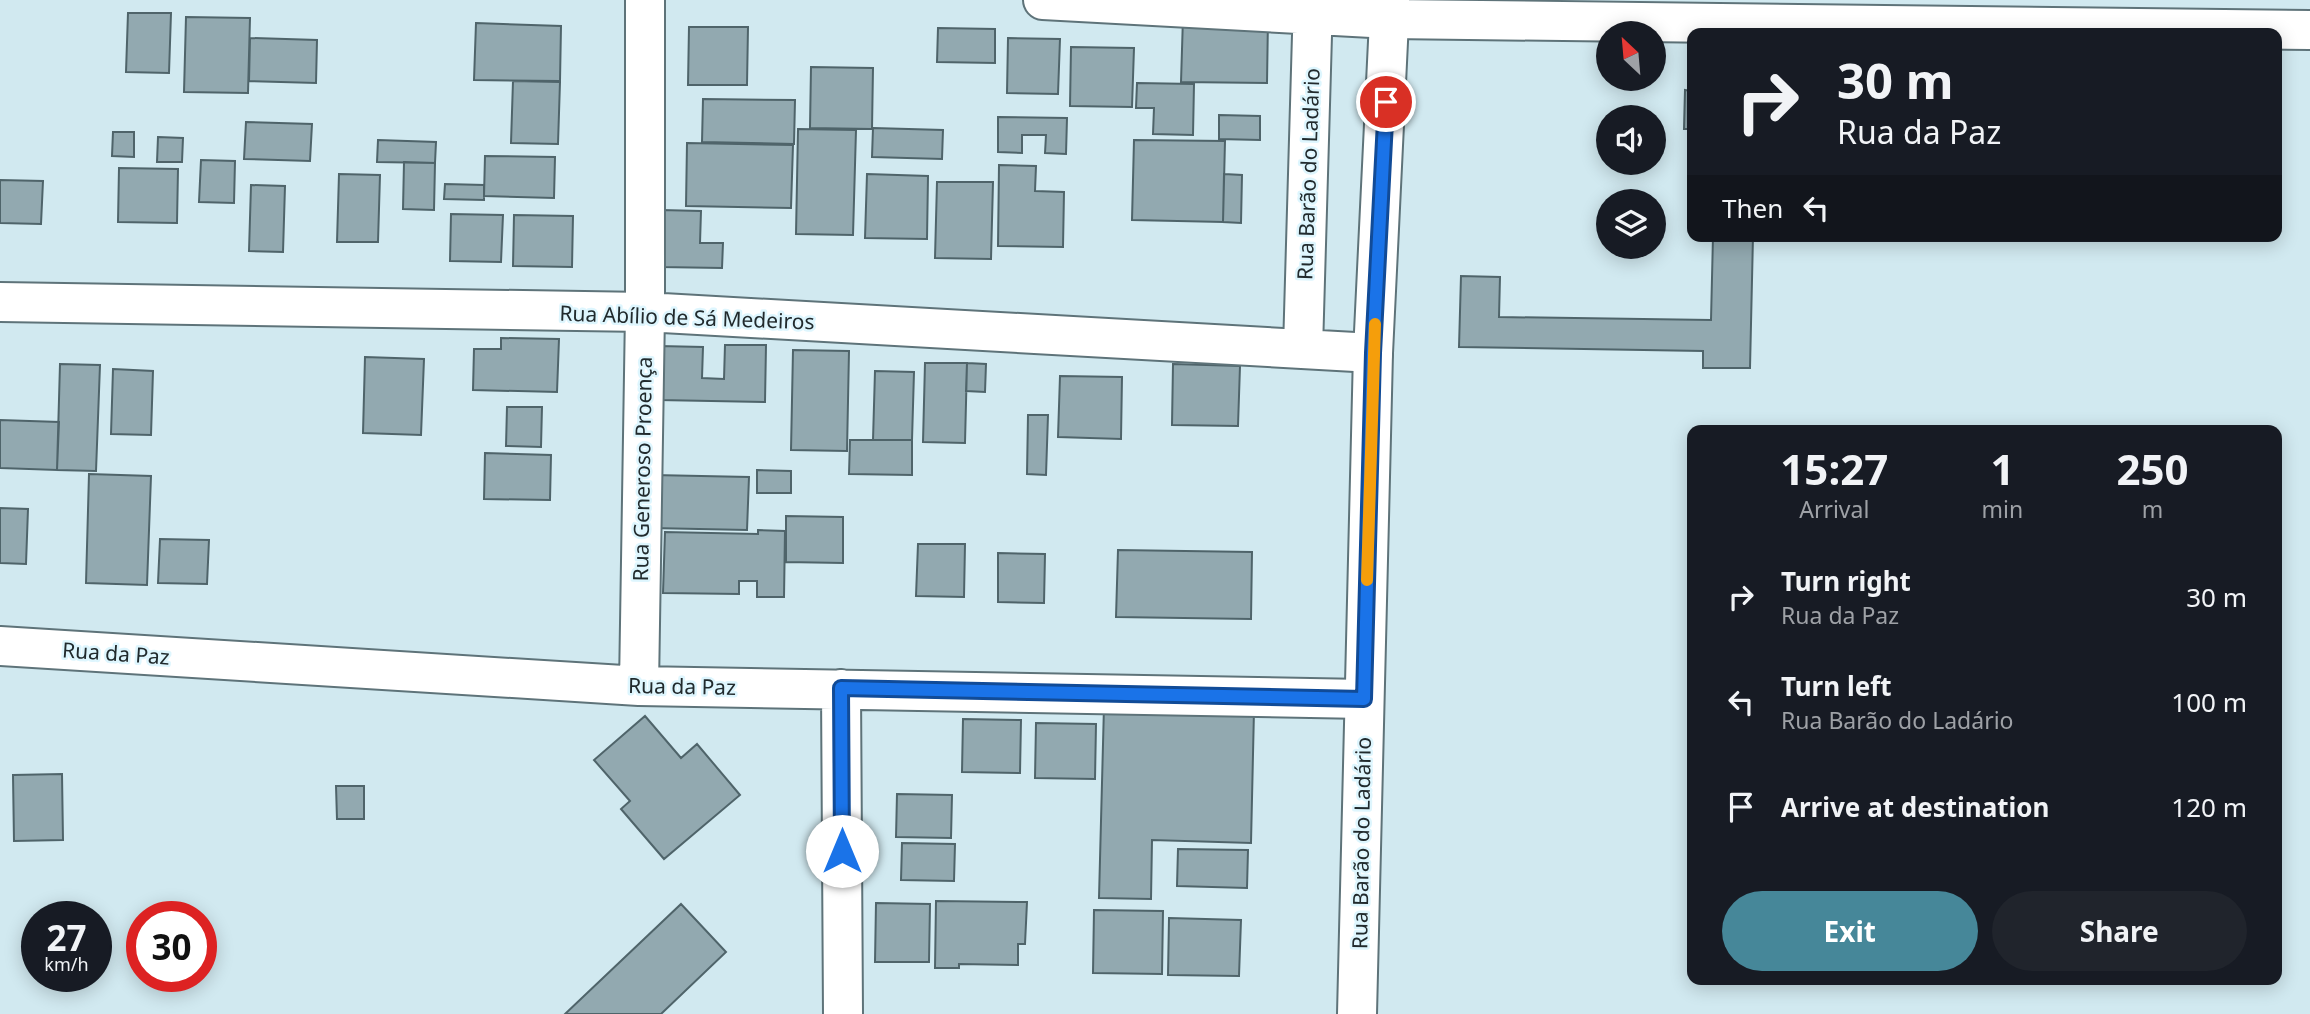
<!DOCTYPE html>
<html lang="en">
<head>
<meta charset="utf-8">
<style>
  body { margin:0; font-family:"Noto Sans",sans-serif; background:#20242c; color:#f1f3f6; height:100vh; display:flex; flex-direction:column; font-size:26px; white-space:nowrap }
  * { box-sizing:border-box; margin:0 }
  p { font-size:23px; color:#9ea1a6 }
  .icon { flex:none; width:38px; height:38px; fill:none; stroke:currentColor; stroke-width:2; stroke-linecap:round; stroke-linejoin:round }
  .map { position:relative; flex:1; overflow:hidden }
  .side { position:absolute; left:1687px; top:425px; width:595px; height:560px; display:flex; flex-direction:column; background:#171b24; border-radius:14px; box-shadow:0 4px 18px #0003 }
  .side>* { flex:none }
  .banner { position:absolute; left:1687px; top:28px; width:595px; height:214px; border-radius:14px; box-shadow:0 4px 18px #0003; background:#171b24; color:#f1f3f6; overflow:hidden }
  .needle { width:46px; rotate:334deg }
  .buttons { position:absolute; left:1596px; top:21px; display:grid; gap:14px }
  .buttons a { display:grid; place-items:center; width:70px; height:70px; border-radius:50%; background:#171b24; box-shadow:0 4px 18px #0003; font-size:35px }
  .speed { position:absolute; left:21px; top:901px; display:flex; gap:14px; font-size:35px; font-weight:700; text-align:center }
  .speed>* { display:grid; place-content:center; width:91px; height:91px; border-radius:50%; background:#171b24; box-shadow:0 4px 18px #0003; line-height:1 }
  .speed small { font-size:18px; font-weight:400 }
  .speed .limit { border:10px solid #d22; background:#fff; color:#111 }
  .pin { position:absolute; display:grid; place-items:center; width:60px; height:60px; color:#fff; margin:-30px; border:4px solid #fff; border-radius:50%; box-shadow:0 2px 7px #0007 }
  .me { position:absolute; width:77px; margin:-38px; rotate:0deg; stroke-linejoin:round; filter:drop-shadow(0 0 5px #0008) }
  .turn { display:flex; align-items:center; gap:24px; height:147px; padding:0 35px; font-size:32px }
  .turn .icon { width:91px; height:91px; stroke-width:2.5 }
  .turn b { display:block; font-size:49px; line-height:60px }
  .then { display:flex; align-items:center; height:66px; padding:0 35px; background:#0003; gap:14px; font-size:26px }
  .eta { display:flex; justify-content:space-evenly; align-items:center; height:119px; text-align:center }
  .eta b { font-size:42px; font-weight:700; line-height:49px }
  .button { display:flex; gap:14px; margin-top:auto; padding:14px 35px }
  .button a { flex:1; height:80px; border-radius:42px; background:#468799; color:#fff; font-size:28px; font-weight:700; line-height:80px; text-align:center }
  .button a+a { background:#20242c; color:#f1f3f6 }
  ul { padding:0; list-style:none }
  li { display:flex; align-items:center; gap:21px; height:105px; padding:0 35px }
  li div { flex:1 }
  li b { display:block; font-size:26px }
  li em { font-style:normal }
  .map>svg:first-child { display:block }
</style>
</head>
<body>
<div class="map">
<svg width="2310" height="1014" viewBox="0 0 2310 1014">
  <rect width="100%" height="100%" fill="#d1e9f0"/>
  <path fill="#92a9b0" stroke="#4f646a" stroke-width="2" d="M128,13h43l-2,60 -43,-1z
    M186,17l64,1 -2,75 -64,-1z
    M1183,17l85,1 -1,65 -86,-1z
    M476,23l85,3 -1,55 -86,-1z
    M689,27h59l-1,58h-59z
    M938,28l57,1v34l-58,-1z
    M250,38l67,2 -1,43 -67,-2z
    M1008,38l52,1 -2,55 -51,-1z
    M1071,47l63,1 -2,59 -62,-1z
    M811,67l62,1 -1,61 -62,-1z
    M513,81l47,1 -2,62 -47,-1z
    M1137,83l57,1 -1,51 -40,-1 1,-26h-18z
    M1685,90l7,1v38h-8z
    M703,99l92,1 -1,44 -92,-2z
    M1219,115l41,1v24l-41,-1z
    M998,117l69,1 -1,36 -21,-1 1,-18h-24v18l-24,-1z
    M246,122l66,2 -2,37 -66,-2z
    M873,128l70,2 -1,29 -70,-2z
    M798,129l58,1 -3,105 -57,-1z
    M113,132h21v25l-22,-1z
    M158,137l25,1 -1,24h-25z
    M378,140l58,2 -1,21 -58,-1z
    M1134,140l91,1 -2,81 -91,-2z
    M687,143l106,2 -2,63 -105,-2z
    M485,156l70,1 -1,41 -70,-2z
    M201,160l34,1 -1,42 -35,-1z
    M404,162l31,1 -1,47 -31,-1z
    M999,165l37,1 -1,25 29,1 -1,55 -65,-1z
    M119,168l59,1 -1,54 -59,-1z
    M339,174l41,1 -2,67h-41z
    M867,174l61,2 -1,63 -62,-1z
    M1224,174l18,1 -1,48 -18,-1z
    M0,180l43,1 -2,43 -41,-1z
    M937,182h56l-2,77 -56,-1z
    M445,184l39,1v15l-40,-1z
    M251,185l34,1 -2,66 -34,-1z
    M661,210l40,1 -1,32h23l-1,25 -62,-1z
    M451,214l52,1 -2,47 -51,-1z
    M514,215l59,1 -1,51 -59,-1z
    M1713,236h40l-3,132h-47v-17l-244,-4 2,-71 39,1 -1,40 212,3z
    M501,338l58,1 -2,53 -84,-2 1,-41h27z
    M725,345h41l-1,57 -106,-2 1,-54 43,1 -1,31 22,1z
    M793,350l56,1 -2,100 -56,-1z
    M365,357l59,2 -3,76 -58,-2z
    M925,363h42l-2,80 -42,-1z
    M967,363l19,1 -1,28 -19,-1z
    M60,364l40,1 -4,106 -39,-1z
    M1173,364l67,2 -2,60 -66,-1z
    M113,369l40,2 -2,64 -40,-1z
    M875,371l39,1 -2,68h-39z
    M1060,376l62,1 -1,62 -63,-2z
    M507,407h35l-1,40 -35,-1z
    M1028,415h20l-2,60 -19,-1z
    M0,420l59,2 -2,48 -57,-2z
    M850,440h62v35l-63,-1z
    M485,453l66,2 -1,45 -66,-1z
    M757,470l34,1v22h-34z
    M89,474l62,2 -4,109 -61,-2z
    M653,475l96,2 -2,53 -96,-2z
    M0,508l28,1 -2,55 -26,-1z
    M786,516l57,1v46l-57,-1z
    M758,530l27,1 -1,66h-27v-16h-18v13l-76,-1 2,-61 93,2z
    M160,539l49,1 -2,44 -49,-1z
    M918,544h47l-1,53 -48,-1z
    M1118,550l134,2 -1,67 -135,-2z
    M998,553l47,1 -1,49 -46,-1z
    M1104,706l150,4 -3,133 -99,-3 -1,59 -52,-1z
    M645,716l36,42 16,-14 43,51 -76,64 -43,-50 9,-8 -36,-41z
    M963,719l58,1 -1,53 -58,-1z
    M1036,723l60,1 -1,55 -60,-1z
    M62,774l1,66 -49,1 -1,-66z
    M336,786h28v33h-27z
    M897,794l55,1 -1,43 -55,-1z
    M902,843l53,1 -1,37 -53,-1z
    M1178,849l70,1 -1,38 -70,-2z
    M936,901l91,1 -2,42h-7v21l-59,-1v4h-24z
    M876,903l54,1 -1,58h-54z
    M681,904l45,48 -65,62h-96z
    M1094,910l69,1 -1,63 -69,-1z
    M1169,918l72,2 -2,56 -71,-1z"/>
  <g fill="none" stroke-linecap="round" stroke-linejoin="round">
    <defs>
      <path id="minor" d="M1043,0l347,19 920,11
        M0,302l645,10 728,41
        M1303,349l10,-349
        M0,646l639,40 725,13
        M639,686l6,-374v-312
        M841,689l2,325"/>
      <path id="major" d="M1357,1014l16,-661 17,-353"/>
    </defs>
    <use href="#minor" stroke="#5e7379" stroke-width="42"/>
    <use href="#major" stroke="#5e7379" stroke-width="42"/>
    <use href="#minor" stroke="#fff" stroke-width="38"/>
    <use href="#major" stroke="#fff" stroke-width="38"/>
  </g>
  <g fill="none" stroke-linecap="round" stroke-linejoin="round">
    <defs>
      <path id="route" d="M842,851l-1,-163 523,11 9,-346 13,-251"/>
    </defs>
    <use href="#route" stroke="#114b97" stroke-width="18"/>
    <use href="#route" stroke="#1a73e8" stroke-width="12"/>
    <path stroke="#f59e0b" stroke-width="12" d="M1367,580l8,-256"/>
  </g>
  <g text-anchor="middle" dominant-baseline="central" stroke-width="5" stroke-linejoin="round" paint-order="stroke">
    <g font-size="21" fill="#212a2d" stroke="#def6fe">
      <text transform="translate(1308 174) rotate(-88)">Rua Barão do Ladário</text>
      <text transform="translate(687 317) rotate(2)">Rua Abílio de Sá Medeiros</text>
      <text transform="translate(642 469) rotate(-89)">Rua Generoso Proença</text>
      <text transform="translate(116 653) rotate(4)">Rua da Paz</text>
      <text transform="translate(682 686) rotate(1)">Rua da Paz</text>
      <text transform="translate(1361 843) rotate(-89)">Rua Barão do Ladário</text>
    </g>
  </g>
</svg>
<div class="buttons">
<a><svg class="needle" viewBox="-14 -14 28 28"><path d="M0-13l5 13h-10z" fill="#e53935"/><path d="M0 13l5-13h-10z" fill="#9ea1a6"/></svg></a>
<a><svg class="icon" aria-label="sound" viewBox="0 0 24 24"><path d="M4 9h4l5-4v14l-5-4H4zM17 9q2 3 0 6"/></svg></a>
<a><svg class="icon" aria-label="layers" viewBox="0 0 24 24"><path d="M12 4l9 5-9 5-9-5zM3 14l9 5 9-5"/></svg></a>
</div>
<div class="speed"><div>27<small>km/h</small></div><div class="limit">30</div></div>
<div class="pin" style="left:1386px;top:102px;background:#d93025"><svg class="icon" aria-label="arrive" viewBox="0 0 24 24"><path d="M6 21V4h12l-3 4 3 4H6"/></svg></div>
<svg class="me" style="left:842px;top:851px" viewBox="-20 -20 40 40"><circle r="19" fill="#fff"/><path d="M0-13L10 11 0 6-10 11z" fill="#1a73e8"/></svg>
<div class="banner">
<div class="turn"><svg class="icon" aria-label="right" viewBox="0 0 24 24"><path d="M7 20v-9h11M14 6l5 5-5 5"/></svg><div><b>30 m</b>Rua da Paz</div></div>
<div class="then">Then<svg class="icon" aria-label="left" viewBox="0 0 24 24"><path d="M17 20v-9H6M10 6l-5 5 5 5"/></svg></div>
</div>
<section class="side">
<div class="eta">
<div><b>15:27</b><p>Arrival</p></div>
<div><b>1</b><p>min</p></div>
<div><b>250</b><p>m</p></div>
</div>
<ul>
<li><svg class="icon" aria-label="right" viewBox="0 0 24 24"><path d="M7 20v-9h11M14 6l5 5-5 5"/></svg><div><b>Turn right</b><p>Rua da Paz</p></div><em>30 m</em></li>
<li><svg class="icon" aria-label="left" viewBox="0 0 24 24"><path d="M17 20v-9H6M10 6l-5 5 5 5"/></svg><div><b>Turn left</b><p>Rua Barão do Ladário</p></div><em>100 m</em></li>
<li><svg class="icon" aria-label="arrive" viewBox="0 0 24 24"><path d="M6 21V4h12l-3 4 3 4H6"/></svg><div><b>Arrive at destination</b></div><em>120 m</em></li>
</ul>
<div class="button"><a>Exit</a><a>Share</a></div>
</section>
</div>
</body>
</html>
